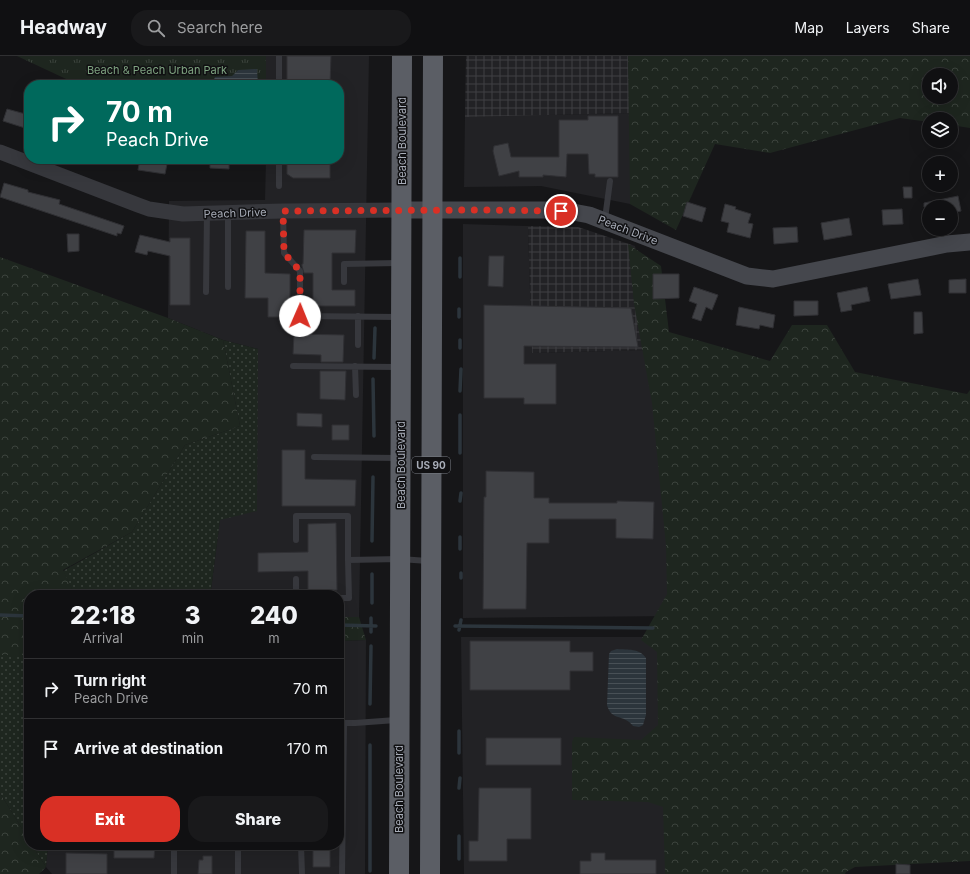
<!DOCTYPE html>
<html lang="en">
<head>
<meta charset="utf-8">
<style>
  body { margin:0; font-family:Inter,sans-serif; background:#19191b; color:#f1f3f6; height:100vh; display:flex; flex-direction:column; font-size:15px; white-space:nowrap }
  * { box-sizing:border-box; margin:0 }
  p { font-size:13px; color:#9c9d9f }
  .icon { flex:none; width:22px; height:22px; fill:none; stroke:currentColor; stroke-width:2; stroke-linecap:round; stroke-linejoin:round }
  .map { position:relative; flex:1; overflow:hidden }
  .sheet { position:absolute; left:24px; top:534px; width:320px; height:260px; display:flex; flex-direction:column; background:#101012; border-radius:16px; box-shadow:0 4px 16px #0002,0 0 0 1px #303032 }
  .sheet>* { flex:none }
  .top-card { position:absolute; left:24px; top:24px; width:320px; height:84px; border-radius:16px; box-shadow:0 4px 16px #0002,0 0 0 1px #303032; background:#00695c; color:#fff; overflow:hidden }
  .tools { position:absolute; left:922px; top:12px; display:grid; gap:8px }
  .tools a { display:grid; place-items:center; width:36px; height:36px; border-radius:50%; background:#101012; box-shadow:0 4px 16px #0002,0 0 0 1px #303032; font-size:20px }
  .pin { position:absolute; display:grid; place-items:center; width:34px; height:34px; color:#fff; margin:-17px; border:2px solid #fff; border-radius:50%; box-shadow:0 1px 4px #0007 }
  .me { position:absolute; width:44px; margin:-22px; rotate:1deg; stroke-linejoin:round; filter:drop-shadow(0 0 3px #0008) }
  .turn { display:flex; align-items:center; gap:14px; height:84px; padding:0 16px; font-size:18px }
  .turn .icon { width:52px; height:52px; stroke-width:2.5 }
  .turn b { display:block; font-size:28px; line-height:34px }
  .eta { display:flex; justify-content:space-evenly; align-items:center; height:68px; text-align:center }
  .eta b { font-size:24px; font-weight:800; line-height:28px }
  .primary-button { display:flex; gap:8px; margin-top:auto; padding:8px 16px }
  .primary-button a { flex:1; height:46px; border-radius:16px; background:#d93025; color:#fff; font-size:16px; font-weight:800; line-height:46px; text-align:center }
  .primary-button a+a { background:#19191b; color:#f1f3f6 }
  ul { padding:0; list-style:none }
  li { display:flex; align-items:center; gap:12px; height:60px; padding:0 16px; border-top:1px solid #303032 }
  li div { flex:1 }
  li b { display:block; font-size:15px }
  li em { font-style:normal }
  header { display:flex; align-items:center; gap:24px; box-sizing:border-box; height:56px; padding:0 20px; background:#101012; border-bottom:1px solid #303032 }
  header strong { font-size:19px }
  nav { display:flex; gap:22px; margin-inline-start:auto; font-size:14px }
  .search { width:280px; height:36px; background:#19191b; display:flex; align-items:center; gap:10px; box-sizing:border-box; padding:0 14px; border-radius:16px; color:#9c9d9f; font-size:15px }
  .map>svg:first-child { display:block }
</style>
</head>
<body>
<header>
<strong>Headway</strong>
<div class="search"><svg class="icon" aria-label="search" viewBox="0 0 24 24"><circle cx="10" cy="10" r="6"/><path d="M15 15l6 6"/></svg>Search here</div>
<nav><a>Map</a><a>Layers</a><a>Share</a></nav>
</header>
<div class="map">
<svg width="970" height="818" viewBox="0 0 970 818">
  <defs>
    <pattern id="industrial-grid" width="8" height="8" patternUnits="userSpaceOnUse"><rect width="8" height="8" fill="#222225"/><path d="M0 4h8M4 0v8" fill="none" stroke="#3f3f43"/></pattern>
    <pattern id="grass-dots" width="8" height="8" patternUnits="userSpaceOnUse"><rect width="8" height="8" fill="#1e261f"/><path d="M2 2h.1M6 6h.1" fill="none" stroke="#3c433d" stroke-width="1.8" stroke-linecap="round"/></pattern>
    <pattern id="forest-crowns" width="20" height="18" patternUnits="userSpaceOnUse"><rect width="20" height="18" fill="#1e261f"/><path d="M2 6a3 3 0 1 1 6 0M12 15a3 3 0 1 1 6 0" fill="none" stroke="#3c433d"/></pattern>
    <pattern id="park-tufts" width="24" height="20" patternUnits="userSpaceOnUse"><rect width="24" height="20" fill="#1e261f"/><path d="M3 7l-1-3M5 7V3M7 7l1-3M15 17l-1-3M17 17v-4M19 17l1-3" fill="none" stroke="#3c433d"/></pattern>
    <pattern id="water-rules" width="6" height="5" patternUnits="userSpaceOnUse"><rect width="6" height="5" fill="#2c353c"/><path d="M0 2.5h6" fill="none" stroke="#485056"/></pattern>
  </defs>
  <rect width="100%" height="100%" fill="#161618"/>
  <path fill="#222225" d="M266,0h103l-10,561h-20v-22h-122l-6,-5 9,-71 38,-170 -35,-9 -55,-22 1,-117 96,-1 1,-41h73v-74h-73z
    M630,57v91l-89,-18 -77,1 1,-70z
    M463,168l65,2 4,127 113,-3 30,153 1,113 -213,2z
    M461,581h215l1,237h-213z
    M366,584l-1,234h-313l-6,-7 2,-22h291v-204z"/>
  <path fill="url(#industrial-grid)" d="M466,0h162l2,57 -165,4z
    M528,170l50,1 57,19 10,104 -113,3z"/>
  <path fill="url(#grass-dots)" d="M223,284l35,9 -1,162 -37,9 -9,70 6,5h-142l-12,-24 69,-39 53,-87 55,-19z
    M0,599h29v185l-29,-47z
    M32,789h16l-2,22z"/>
  <path fill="url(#forest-crowns)" fill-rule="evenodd" d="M628,0h342v72l-19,-3v-6h-22v3l-29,-4 -130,35 -55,-9 -39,86 -46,-26zM929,19h22v22h-22z
    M628,188l33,22 8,66 101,29 22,-36h35l28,47 112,22 3,-4v471l-115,6 -9,5 -1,2h-180l-2,-67 -15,-5 -76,-2v-58l2,-5 67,3 17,-15 -1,-73 -16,-12 26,-46 -1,-48 -14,-143 -18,-99z
    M0,201l168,61 55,22 17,86 -55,19 -53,87 -69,38 12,25h-46v60h-29z
    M339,561h20l7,23 -27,1z
    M0,737l29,47v5h3l14,22 -7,7h-39z"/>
  <path fill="url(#park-tufts)" d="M17,0h249v29h-187z"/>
  <path fill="url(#water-rules)" d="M257,13l1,16h-46l3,-8 17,-1 6,-6z
    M617,593c11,1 22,-1 29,9v57l-3,10 -4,2 -6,-1c-10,-13 -21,-4 -26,-21l2,-51 2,-3z"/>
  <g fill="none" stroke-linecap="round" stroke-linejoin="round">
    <path stroke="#2c353c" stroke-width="3.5" d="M460,202v19
      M459,261v-8
      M460,284v8
      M374,302l1,-30
      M373,323l1,57
      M460,335l1,-22
      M460,397v-38
      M460,445l1,-8
      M372,485l1,-64
      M460,493v-12
      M461,522v-5
      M372,547v-29
      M0,559l29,1
      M339,569l37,1
      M455,570l198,2
      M459,574l2,-10
      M371,576v-14
      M370,648l1,-58
      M459,675v22
      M370,689v126
      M459,732l1,-10
      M459,803v-23"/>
  </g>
  <path fill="#404145" stroke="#303034" d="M287,0h44l-1,29h-43z
    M7,53l22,6 -4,13 -22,-7z
    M588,60h30v61h-23v-3h-6l-1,-20h-21l-1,23 -23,-2v2h-24v-6l-20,5 -6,-25 1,-5 14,-3 3,14h48v-37h29z
    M140,103h21v4l6,1 -2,10 -27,-4z
    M210,103h19v10l-19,-1z
    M287,103h43v19h-37l-6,-4z
    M4,127l24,7v2l32,8 -1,4 65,22 -3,8 -4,-1v3l-117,-39z
    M903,131h9v11h-8z
    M958,140l3,15 -10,2v-6h-27v-4z
    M687,146l19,6 -4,14 -19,-6z
    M725,148l11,3 -1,2 16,5 -3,9 5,1 -3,14 -23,-6 2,-9 -8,-2z
    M902,153l1,15 -20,1 -1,-15z
    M849,162l3,17 -28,5 -3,-17z
    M797,171l1,15 -24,2 -1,-16z
    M304,174h52l-1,23h-23v37h23v16h-42v-33h-9l-2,-7v-2h1z
    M246,175h19v42l25,1v43h-22v-19h-23z
    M67,178h12v17l-11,1z
    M140,179l30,7v-4h20v67h-20v-49l-22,-5 -1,4 -12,-3z
    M489,200h15l-1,31 -15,-1z
    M653,218h26v24l-26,1z
    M918,223l3,16 -30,4 -3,-15z
    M966,223v14h-17v-13z
    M694,231l24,8 -6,15 -6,-3 -5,14 -9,-3 5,-14 -8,-3z
    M867,231l3,14 -19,4 1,5 -11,2 -4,-19z
    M794,245h24v14l-24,1z
    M484,249l147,3 7,39 -114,-1v18h32v40h-32v-6h-40z
    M739,251l36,8 -2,13 -13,-3 -1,4 -23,-4z
    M914,256h8l1,21 -9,1z
    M294,278l50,1 -1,27h-22v-7l-28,-1z
    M320,315h26l-1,29 -25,-1z
    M297,357l25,1v13l-25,-1z
    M332,369h17v15h-17z
    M282,394h23v29l51,1 -1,26h-73z
    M486,415l48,1v26h15v5h68v-2l37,1 -1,37 -37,-1v-19h-67v24h-22l-1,66h-43l1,-112h2z
    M336,467l1,67 -29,1v-20l-50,1v-19l50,-1v-28z
    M470,585h100v11h23v19h-23v19h-100z
    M486,682h75v27h-75z
    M479,732h52v51h-24v22h-38v-20h9z
    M114,789h41l-1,13h-40z
    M313,789h17v22h-17z
    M66,797l41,1v20h-41z
    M591,797h14v7h51v14h-76v-13h11z
    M203,800h9v18h-14l1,-14h4z
    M896,808l14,1v9h-14z"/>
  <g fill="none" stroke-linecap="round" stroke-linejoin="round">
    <path stroke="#37383d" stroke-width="6" d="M279,29v-29
      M279,130v-27
      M283,156l1,41 16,18v45l98,1
      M228,157v74
      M605,163l5,-38
      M344,226v-18l54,-1
      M206,236l1,-79
      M358,289v-29
      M293,310l104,1
      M355,310l1,29
      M314,401l83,1
      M296,484v-24h52v44l52,-1 28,2
      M296,523v16
      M339,542h10l-1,-38
      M339,667h16l41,-3
      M301,789l1,29
      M174,818v-29
      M238,818v-29
      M342,818l2,-151"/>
    <path stroke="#37383d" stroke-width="15" d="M0,96l138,53 11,4 34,5 100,-3 119,-1"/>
    <path stroke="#45474d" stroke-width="17" d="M402,154h147l24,2 16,3 158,61 26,3 174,-35 23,-2"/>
    <path stroke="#5b5e65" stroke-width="20" d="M399,818l3,-818
      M430,818l3,-818"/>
  </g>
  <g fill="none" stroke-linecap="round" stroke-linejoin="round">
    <path stroke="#d93025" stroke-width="7" stroke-dasharray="0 12.6" d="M300,260v-45l-16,-18 -1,-42 201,-1 77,1"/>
  </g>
  <g text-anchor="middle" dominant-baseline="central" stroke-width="3" stroke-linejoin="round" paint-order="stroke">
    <rect fill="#111113" stroke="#7b7e86" stroke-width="1" x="412" y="401" width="38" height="16" rx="3"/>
    <g font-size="10" font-weight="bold" fill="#a8adb8">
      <text x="431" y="409">US 90</text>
    </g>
    <g font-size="11" fill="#7fa381" stroke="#111113">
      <text x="157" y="14">Beach &amp; Peach Urban Park</text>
    </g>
    <g font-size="11" fill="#a8adb8" stroke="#111113">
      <text transform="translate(402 85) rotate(-90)">Beach Boulevard</text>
      <text transform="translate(235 157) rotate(-2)">Peach Drive</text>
      <text transform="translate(628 174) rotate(21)">Peach Drive</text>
      <text transform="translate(401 409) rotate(-90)">Beach Boulevard</text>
      <text transform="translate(399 733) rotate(-90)">Beach Boulevard</text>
    </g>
  </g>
</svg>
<div class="tools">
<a><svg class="icon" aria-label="sound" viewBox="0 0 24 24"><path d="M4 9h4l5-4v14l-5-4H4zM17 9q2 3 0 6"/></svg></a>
<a><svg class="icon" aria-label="layers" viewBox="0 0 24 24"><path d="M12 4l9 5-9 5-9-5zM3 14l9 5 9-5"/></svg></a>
<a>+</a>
<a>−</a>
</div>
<div class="pin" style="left:561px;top:155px;background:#d93025"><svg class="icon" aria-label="arrive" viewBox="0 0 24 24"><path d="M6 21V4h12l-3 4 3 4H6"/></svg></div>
<svg class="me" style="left:300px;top:260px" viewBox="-20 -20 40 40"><circle r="19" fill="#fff"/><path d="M0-13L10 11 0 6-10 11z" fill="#d93025"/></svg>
<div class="top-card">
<div class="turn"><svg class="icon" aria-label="right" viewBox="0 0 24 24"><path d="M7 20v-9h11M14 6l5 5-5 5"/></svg><div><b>70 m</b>Peach Drive</div></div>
</div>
<section class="sheet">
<div class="eta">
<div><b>22:18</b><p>Arrival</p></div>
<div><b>3</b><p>min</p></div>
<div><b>240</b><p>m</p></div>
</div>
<ul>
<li><svg class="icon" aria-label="right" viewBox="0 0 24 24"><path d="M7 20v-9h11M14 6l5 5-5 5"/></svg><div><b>Turn right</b><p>Peach Drive</p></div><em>70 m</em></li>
<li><svg class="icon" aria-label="arrive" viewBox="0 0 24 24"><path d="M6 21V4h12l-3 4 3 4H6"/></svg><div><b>Arrive at destination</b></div><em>170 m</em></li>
</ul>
<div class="primary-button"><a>Exit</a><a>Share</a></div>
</section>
</div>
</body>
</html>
